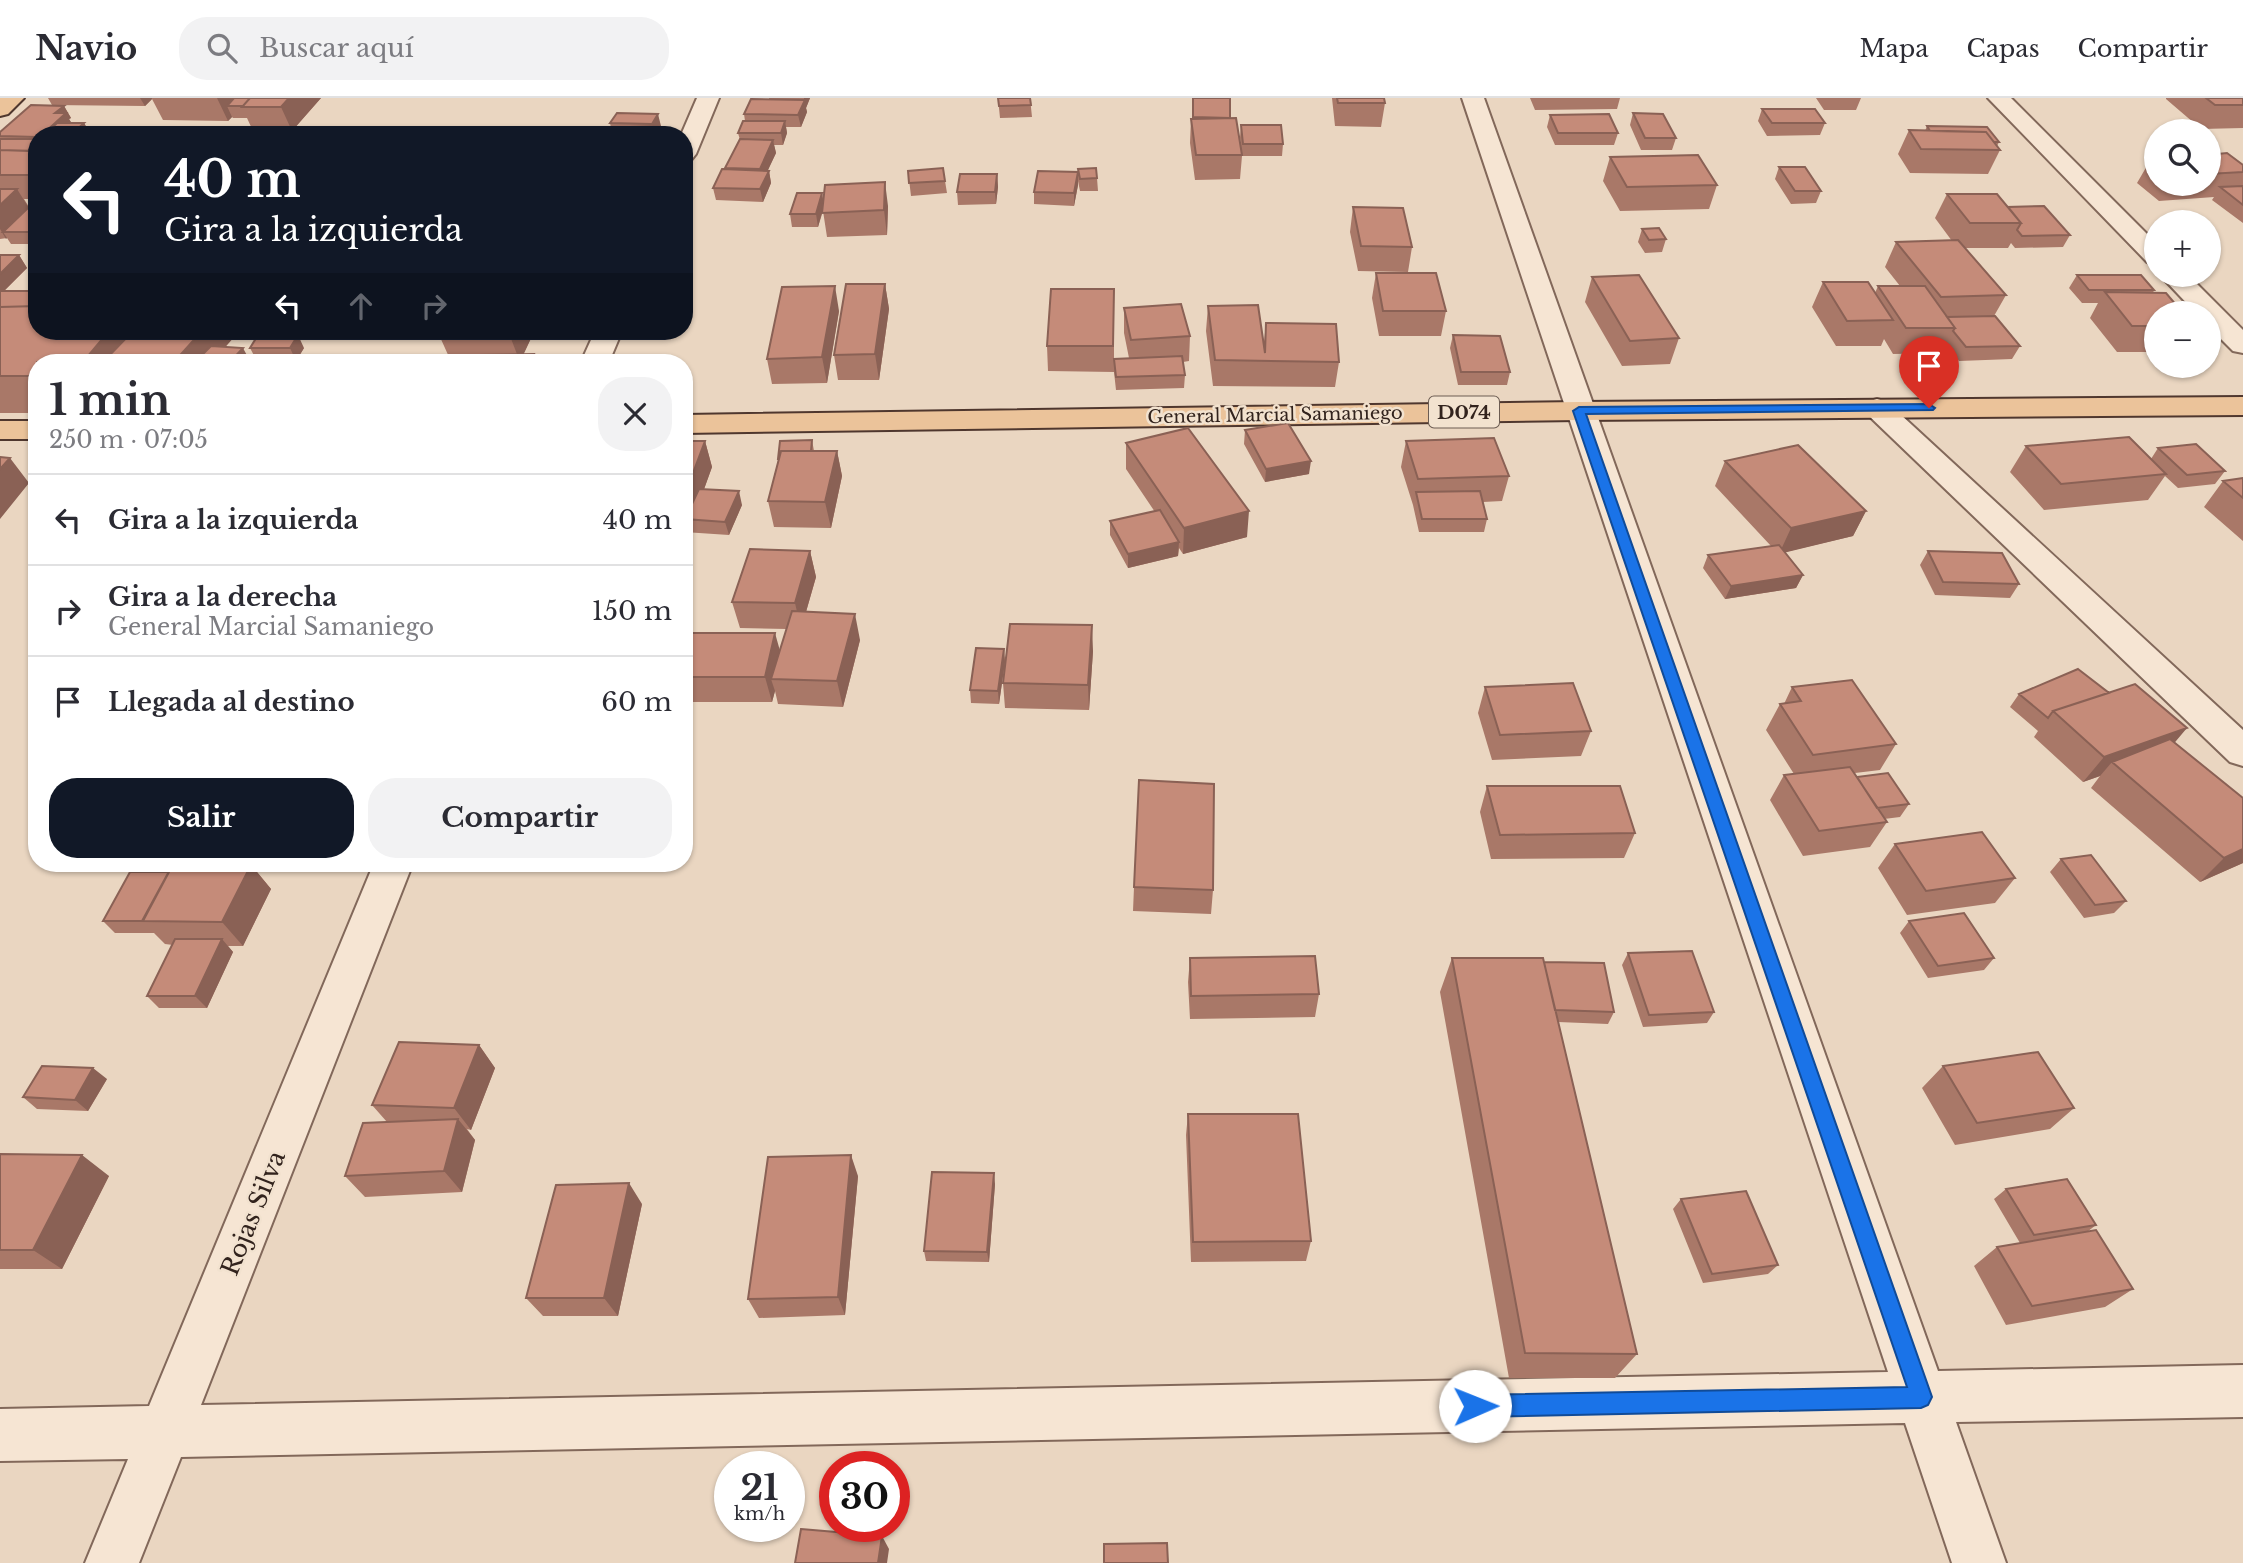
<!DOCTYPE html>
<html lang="es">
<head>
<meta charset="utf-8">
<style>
  body { margin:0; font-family:"Libre Baskerville",serif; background:#f2f2f3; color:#2b2b33; height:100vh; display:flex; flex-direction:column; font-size:26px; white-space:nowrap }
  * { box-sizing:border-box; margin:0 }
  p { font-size:23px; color:#7c7c81 }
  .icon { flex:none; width:38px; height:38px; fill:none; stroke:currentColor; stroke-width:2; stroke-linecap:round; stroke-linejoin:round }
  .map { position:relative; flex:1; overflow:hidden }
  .details { position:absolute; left:28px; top:256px; width:665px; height:518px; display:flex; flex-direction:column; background:#fff; border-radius:28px; box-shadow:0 2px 5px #0004 }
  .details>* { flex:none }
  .top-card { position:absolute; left:28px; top:28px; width:665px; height:214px; border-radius:28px; box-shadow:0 2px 5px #0004; background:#111827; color:#fff; overflow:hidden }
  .controls { position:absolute; left:2144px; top:21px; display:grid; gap:14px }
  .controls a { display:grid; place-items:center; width:77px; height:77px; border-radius:50%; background:#fff; box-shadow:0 2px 5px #0004; font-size:35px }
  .speed { position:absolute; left:714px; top:1353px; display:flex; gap:14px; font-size:35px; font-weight:700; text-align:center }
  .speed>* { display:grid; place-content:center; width:91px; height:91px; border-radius:50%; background:#fff; box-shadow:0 2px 5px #0004; line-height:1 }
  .speed small { font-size:18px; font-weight:400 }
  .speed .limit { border:10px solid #d22; background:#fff; color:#111 }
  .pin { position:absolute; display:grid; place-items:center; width:60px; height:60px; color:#fff; margin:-72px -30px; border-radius:50% 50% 50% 0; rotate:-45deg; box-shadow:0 0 7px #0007 }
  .pin .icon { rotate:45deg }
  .me { position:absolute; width:77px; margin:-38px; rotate:89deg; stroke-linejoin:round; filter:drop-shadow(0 0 5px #0008) }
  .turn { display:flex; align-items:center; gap:24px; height:147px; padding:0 21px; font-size:32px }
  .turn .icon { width:91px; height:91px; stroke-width:2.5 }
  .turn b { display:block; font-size:49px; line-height:60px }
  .lanes { display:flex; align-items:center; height:66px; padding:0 21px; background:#0003; justify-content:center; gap:35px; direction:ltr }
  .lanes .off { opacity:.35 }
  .round { display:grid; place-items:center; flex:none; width:74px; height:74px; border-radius:28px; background:#f2f2f3 }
  .overview { display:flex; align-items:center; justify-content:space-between; height:119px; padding:0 21px }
  h1 { font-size:42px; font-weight:700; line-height:52px }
  .button { display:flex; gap:14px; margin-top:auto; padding:14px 21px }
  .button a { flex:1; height:80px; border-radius:28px; background:#111827; color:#fff; font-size:28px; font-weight:700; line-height:80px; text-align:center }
  .button a+a { background:#f2f2f3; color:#2b2b33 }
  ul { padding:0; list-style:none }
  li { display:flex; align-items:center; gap:21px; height:91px; padding:0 21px; border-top:2px solid #e1e1e2 }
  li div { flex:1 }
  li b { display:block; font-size:26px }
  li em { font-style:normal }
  header { display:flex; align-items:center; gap:42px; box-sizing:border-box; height:98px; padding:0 35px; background:#fff; border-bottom:2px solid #e1e1e2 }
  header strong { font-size:33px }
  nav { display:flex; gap:38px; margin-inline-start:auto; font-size:24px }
  .search { width:490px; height:63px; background:#f2f2f3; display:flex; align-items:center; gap:18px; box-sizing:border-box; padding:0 24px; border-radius:28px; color:#7c7c81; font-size:26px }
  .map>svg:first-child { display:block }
</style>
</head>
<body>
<header>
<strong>Navio</strong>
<div class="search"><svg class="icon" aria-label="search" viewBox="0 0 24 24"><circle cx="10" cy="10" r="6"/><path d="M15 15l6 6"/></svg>Buscar aquí</div>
<nav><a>Mapa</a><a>Capas</a><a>Compartir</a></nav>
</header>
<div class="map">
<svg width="2243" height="1465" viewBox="0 0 2243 1465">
  <rect width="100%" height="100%" fill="#ead6c1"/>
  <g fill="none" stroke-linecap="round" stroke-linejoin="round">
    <defs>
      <path id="street" d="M697,0h22l-23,56 -4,5 -8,2v-26h-3z
        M1462,0h22l454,1273 305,-6v52l-287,5 50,141h-54l-47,-140 -1724,34 -42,106h-54l43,-104 -128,2v-52l149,-3 225,-543h39l-212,542 1687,-33z
        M1988,0h23l145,145v22l-9,-3z
        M2160,177h28l55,55v23l-10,-2 -25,-25v-13h-12z
        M595,233h27l-13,31h-28z
        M1877,301l10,3 356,328v36l-13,-4 -363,-348 -4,-6 4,-6z"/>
      <path id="primary" d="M0,0h24l-16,16 -8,2z
        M2243,299v18l-664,5 -895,13v-18l895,-13z
        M0,323h37v18h-37z"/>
    </defs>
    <use href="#street" stroke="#82685a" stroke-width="4"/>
    <use href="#primary" stroke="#4f372e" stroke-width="4"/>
    <use href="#street" fill="#f6e5d3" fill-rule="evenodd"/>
    <use href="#primary" fill="#ebc39a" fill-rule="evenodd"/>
  </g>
  <path fill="#a97868" d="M48,0h273l-29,33h-39l-6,-13h-14l-1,-1 -4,4 -65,-1 -11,-21 -7,7 -93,-1z
    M769,0h41l-4,10 1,4 -6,15h-15l1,6 -4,12h-9l2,8 -9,18h2l2,12 -8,19 -47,-2 -3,-12 13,-18 -1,-2 15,-28 -2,-7 7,-12 -1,-7 25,-15z
    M998,0h32l2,19 -32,1z
    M1192,0h38v20l11,34 -1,-15 1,-12 42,19 -1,12h-40l-2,23 -45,1 -5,-37 1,-24h2z
    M1332,0h52l1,5 -4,24 -46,-1z
    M1530,0h90l-3,11 -82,1z
    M1816,0h45l-5,12h-32z
    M2166,0h77v30l-42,1 -35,-30z
    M64,8l7,12 -2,1 2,4h13l7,12h-54v64h-13l5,8h8v37h-26l-4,-6 -7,1v-107z
    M1762,11l63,14 -5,12 -53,1 -9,-15z
    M617,15l44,13 -4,9h-82l36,-7 -1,-5z
    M1633,15l43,25 -4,12h-31l-11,-25z
    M1550,17l68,18 -4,12h-59l-8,-18z
    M1927,28l72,16 -2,4 3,4 -12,24 -78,-1 -12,-19 11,-24 16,1z
    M2208,57l35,10v58l-31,-23 2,-3 -55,4 -22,-18 14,-24 5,-1v26h52z
    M1610,59l107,28 -8,24 -89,2 -17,-30z
    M1779,69l42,24 -5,12 -25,1 -16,-25z
    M1078,71l19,9 1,13h-18l-2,-10z
    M908,73l37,10 2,12 -36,3z
    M1078,74v13l-4,21 -40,-2v-12z
    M997,76l1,13 -2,17 -38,1 -1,-13z
    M822,95l1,8 65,5 -1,29 -60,2 -4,-26 -5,16h-26l-2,-13z
    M1947,96l61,13 62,28 -7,12 -48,1 -4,-5 -3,5h-43l41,47 -12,21 26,30 -8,13 -53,2 -12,-17 -5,9 -49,1 -9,-15 -3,7h-45l-24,-39 11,-25 52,11 3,-7h22l-15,-19 11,-25 56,-1 -17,-23z
    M1353,109l59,40 -4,25 -50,-1 -8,-39z
    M1642,131l24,10 -4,13 -17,1 -7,-11z
    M0,157h19l8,13 -23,23 231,45 -10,11 25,14 -213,1v51h-37z
    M1376,175l70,38 -5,25h-62l-7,-38z
    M2077,177l77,15 -1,3 3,20v39h-39l-27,-34 8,-15h-16l-13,-15z
    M1592,179l87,61 -9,26 -48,2 -37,-64z
    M885,186l4,25 -10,71h-41l-4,-25z
    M1114,191v70l15,-1 -5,-25v-25l66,28 -1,25 -6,1 2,13 -1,13 -68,2 -2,-18 -66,-1 -1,-25z
    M1208,208l56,37 2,-20 73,39 -4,25 -122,-1 -7,-55z
    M839,213l-12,72 -55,1 -5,-25z
    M534,234l-11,22h11l3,8h-121l33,-5 -9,-20z
    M1453,237l57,37 -3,13h-49l-8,-37z
    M250,250h54l-8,13h-39z
    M1245,332l64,44 -44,8 -21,-38z
    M812,342l2,11h23l5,25 -11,52 -57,-1 -6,-26 10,-40v-2z
    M684,343h21l7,26 -8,22 38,16 -13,30 -45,-3z
    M1406,343l103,35 -7,25 -19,1 4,17 -3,13h-65l-6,-27 -12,-38z
    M1126,345l121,94 -64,17 -4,-6 -1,8 -50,12 -18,-33v-14l45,-9 -29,-43z
    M2026,348l125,13 7,-11 67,23 -10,13 -37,4 -13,-12 -17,24 -104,10 -34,-38z
    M1725,363l141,50 -13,25 -68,16 18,23 -7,13 -71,11 -22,-31 5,-13 63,-9 -56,-60z
    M2243,380v63l-39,-34 19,-26z
    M810,453l6,26 -10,35 54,28 -17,67 -65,-3 -3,-13 -3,11h-88v-69l96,18 7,-22 -47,-1 -8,-26z
    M1928,453l91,33 -9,14 -75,-3 -15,-30z
    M1004,551l1,13 88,-11 -4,59 -84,-2 -2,-25 1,-15 -5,36 -28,-1 -1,-13z
    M1485,589l106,44 -10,25 -89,4 -14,-47z
    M1792,589l104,57 -16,26 -25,3 2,4 52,27 -9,13 -16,2 3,3 -17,25 -67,9 -33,-56 14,-25 10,-1 -28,-44 14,-26h4z
    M2019,596l155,49 69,120 -43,19 -109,-94 9,-12 -17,6 -49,-45 4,-6 -28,-24z
    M1487,688l148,47 -11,25 -133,1 -11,-47z
    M1895,746l120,34 -20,25 -88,12 -29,-47z
    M2061,761l65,42 -12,12 -30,5 -34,-46z
    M153,765h110l-6,9 14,17 -28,57h-15l5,6 -26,56h-48l-12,-12 26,-51 -8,-1 -11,-11h-39l-12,-12 58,-49z
    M1134,789l79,3 -2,24 -78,-3z
    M1909,823l85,37 -10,12 -56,8 -28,-45z
    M1628,855l86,59 -7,11 -64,4 -21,-62z
    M1190,860l129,36 -4,23 -125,2 -2,-37z
    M1452,860l92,4 70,50 -6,12 -50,-2 79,332 -22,24h-106l-69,-386z
    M479,947l16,23 -24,62 -4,-1 8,11 -13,52 -97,5 -20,-21 42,-54 -15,-17z
    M1943,968l131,42 -24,21 -95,16 -33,-57z
    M107,981l-19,32 -51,-2 -14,-12z
    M1188,1016l123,127 -5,20 -115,1 -5,-127z
    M0,1056l109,22 -47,93h-62z
    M858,1078l-13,139 -86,3 -11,-19z
    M995,1086l-6,78 -63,-1 -2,-10z
    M2006,1091l90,36 -9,7 46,57 -28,18 -99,18 -32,-59 23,-19 23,-4 -26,-44z
    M1681,1101l97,66 -10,9 -65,9 -30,-74z
    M642,1106l-24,112h-75l-17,-18z"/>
  <path fill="#8a6155" d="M140,0h12v1l-7,7z
    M217,0h30l-20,8 5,11 -4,4z
    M289,0h32l-29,33 -11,-24z
    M804,0h6l-4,10 1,4 -6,15 -3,-12 6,-13z
    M64,8l7,12 -2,1 4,6 -27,10h-4l13,-22z
    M658,16l3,12 -4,9h-8l4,-9 -1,-2z
    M785,23l2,12 -4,12 -2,-12z
    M84,25l7,12h-18z
    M773,42l3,13 -13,28 -3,-12z
    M37,45v19l-20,-2z
    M769,73l2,12 -8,19 -3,-13z
    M1078,74v13l-4,21v-13z
    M997,76l1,13 -2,17 -1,-12z
    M885,84l3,24 -1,29 -3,-25z
    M17,91l15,24 -29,19 4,6 -1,1 -6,-10v-24z
    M822,95l2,12 -6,22 -2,-13z
    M19,157l8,13 -26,26 -1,-2v-18z
    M885,186l4,25 -10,71 -4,-26z
    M835,188l4,25 -12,72 -5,-26z
    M109,233h47l-20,31h-53z
    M202,233h30l3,5 -23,26h-38z
    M513,233h20l1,1 -14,30 -10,-26z
    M298,237l6,13 -8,13 -6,-13z
    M243,250l7,13 -1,1h-19z
    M534,256l3,8h-6z
    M705,343l7,26 -19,53 -8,-1 4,13 -5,-14v-21z
    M837,353l5,25 -11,52 -6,-26z
    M10,360l19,25 -29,36v-50z
    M1311,363l-2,13 -44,8 1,-13z
    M739,393l3,14 -13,30 -4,-13z
    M1249,413l-2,26 -64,17 1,-26z
    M1866,413l-13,25 -74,18 12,-26z
    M1179,444l-1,14 -50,12v-14z
    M810,453l6,26 -15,52 -6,-26z
    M1803,477l-7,13 -71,11 6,-13z
    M855,516l5,26 -17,67 -6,-26z
    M1092,527l1,26 -4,59 -1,-25z
    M775,535l7,25 -11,21 4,12 -3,11 -7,-25z
    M1004,551l1,13 -6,42 -1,-13z
    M2187,630l-22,26 -53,8 -12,14 -17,6 21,-25z
    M2243,751v14l-43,19 24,-24z
    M234,765h29l-6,9 14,17 -28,57 -21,-24 23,-45z
    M222,841l11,13 -26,56 -12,-12z
    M479,947l16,23 -24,62 -17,-22z
    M93,970l14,11 -19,32 -13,-11z
    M458,1021l17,21 -13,52 -18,-21z
    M82,1057l27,21 -47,93 -29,-19z
    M851,1057l7,21 -13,139 -7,-18z
    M994,1075l1,11 -6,78 -2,-10z
    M629,1085l13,21 -24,112 -14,-18z
    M882,1438l7,13 -2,14h-9z"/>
  <path fill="#c58b79" stroke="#8a6155" stroke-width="2" d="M234,0h16l-7,8h-16z
    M250,0h39l-8,9h-39z
    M998,0h32l1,7 -32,1z
    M1193,0h37v20l-37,-1z
    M1337,0h47l1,5h-47z
    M2206,0h37v7h-28z
    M751,1l54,1 -7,15 -54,-1z
    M31,7l33,1 -9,7h11l-24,22h-5v2l-37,-1v-4z
    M1762,11h53l10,14h-53z
    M617,15l41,1 -6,10 -42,-1z
    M1633,15l30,1 13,24h-31z
    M1609,16l9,19h-60l-8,-18z
    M1236,20l6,37h-46l-5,-36z
    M743,23h42l-4,12h-43z
    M57,25h27l-12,11h-27z
    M1241,27h40l2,19h-40z
    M653,28l-4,9h-21l3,-8z
    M1927,28l60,1 12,15h-5l-8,-10 -56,-1z
    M568,30l-2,7h-41l1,-4z
    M616,30l-3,7h-38l3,-6z
    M1909,32l77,2 14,18 -79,-1z
    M0,41h37v4l-9,8 -28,-1z
    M740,41l33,1 -13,29 -35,-1z
    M0,52l37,1v24h-37z
    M2227,55l16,12v7l-35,2v-19z
    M1698,57l19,30 -90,2 -17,-30z
    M1779,69h26l16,24h-26z
    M943,70l2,13 -36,2 -1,-12z
    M1096,70l1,10 -17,1 -2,-10z
    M722,71l47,2 -9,18 -47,-1z
    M1038,73l40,1 -4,21 -40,-1z
    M960,76h37l-2,18h-38z
    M885,84l-1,28 -62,3 3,-28z
    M2243,88v19l-23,-18z
    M0,91h17l-17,16z
    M797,95h25l-6,21h-26z
    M1947,96h50l24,29h-51z
    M2044,108l26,29 -48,1 -5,-6 4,-7 -13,-16z
    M29,109h8v25h-34z
    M1353,109l50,1 9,39 -51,-1z
    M1659,130l7,11 -17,1 -7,-11z
    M1958,142l48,55 -65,2 -45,-55z
    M0,157h19l-19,19z
    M1376,175h60l10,38h-63z
    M1639,177l40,63 -49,3 -38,-64z
    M2077,177h64l13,15h-65z
    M1823,184h45l25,38 -46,1z
    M846,186h39l-10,70 -41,1z
    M835,188l-13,71 -55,2 15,-72z
    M1878,188h47l30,42h-49z
    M1051,191h63l-1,57h-66z
    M0,193h37v15l-37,1z
    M2105,194l61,1 17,20h-27v13h-24z
    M1181,206l9,32 -59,4 -7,-32z
    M1258,207l7,48 1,-30 70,1 3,38 -124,-2 -7,-54z
    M37,208v25h72l-26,31h-46v14h-37v-69z
    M1995,218l25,30 -54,1 -13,-16 2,-3 -8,-11z
    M133,233h69l-28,31h-71z
    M443,233h70l-3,5 -70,1z
    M258,237h40l-8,13h-40z
    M1453,237l47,1 10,36h-49z
    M211,248l32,2 -13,14h-35z
    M534,256l-3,8h-56l4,-7z
    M1182,258l3,19 -69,2 -2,-18z
    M419,259h54l-3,5h-54z
    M1288,325l23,38 -45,8 -21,-39z
    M1188,330l61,83 -65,17 -58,-85z
    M2129,339l37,37 -105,10 -35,-38z
    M1494,340l15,38 -91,3 -12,-38z
    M812,342l-1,11h-30l-2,8h-1l2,-18z
    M684,343h21l-21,56z
    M2196,346l29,27 -38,4 -29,-27z
    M1798,347l68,66 -75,17 -66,-67z
    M781,353h56l-12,51 -57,-1z
    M0,359l10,1 -10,11z
    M2243,380v20l-20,-17z
    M699,391l40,2 -14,31 -40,-3z
    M1480,393l7,28h-65l-6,-27z
    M1160,412l19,32 -51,12 -18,-33z
    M1779,447l24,30 -72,11 -23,-31z
    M750,451l60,2 -15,52 -63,-1z
    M1928,453l74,2 17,31 -76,-2z
    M792,513l63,3 -18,67 -66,-2z
    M1010,526l82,1 -4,60 -85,-2z
    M684,535h91l-10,44h-81z
    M976,550l28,1 -6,42 -28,-1z
    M2078,571l31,24 -56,18 -5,7 -29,-24z
    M1852,582l44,64 -83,11 -33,-51 21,-3 -9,-14z
    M1573,585l18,48 -91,4 -15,-48z
    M2135,586l52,44 -83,29 -51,-46z
    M2170,641l73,59v51l-19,9 -112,-96z
    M1850,669l37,55 -68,9 -35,-56z
    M1888,675l21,31 -32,4 -20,-31z
    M1139,682l75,4 -1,106 -79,-3z
    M1487,688h133l15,47 -135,2z
    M1982,734l33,46 -89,13 -31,-47z
    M2091,757l35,46 -31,4 -34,-46z
    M173,766l78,1 -29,57 -80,-1z
    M130,774h39l-26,49h-40z
    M1964,815l30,45 -56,8 -29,-45z
    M175,841h47l-27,57h-48z
    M1692,853l22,61 -65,3 -21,-62z
    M1315,858l4,38 -128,2 -1,-38z
    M1452,860h91l94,396 -112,-1z
    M1544,864l60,1 10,49 -59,-2z
    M399,944l80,3 -25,63 -82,-3z
    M2038,954l36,56 -97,15 -34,-57z
    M42,968l51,2 -18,32 -52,-3z
    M1188,1016h110l13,127 -118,1z
    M458,1021l-14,52 -99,5 18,-53z
    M0,1056l82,1 -49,95h-33z
    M851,1057l-13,142 -90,2 20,-142z
    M932,1074l62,1 -7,79 -63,-1z
    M2067,1081l29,46 -62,10 -28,-46z
    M629,1085l-25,115h-78l30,-113z
    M1746,1093l32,74 -66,9 -31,-75z
    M2096,1132l37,59 -101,17 -35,-59z
    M801,1431l81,7 -4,27h-83z
    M1167,1445l1,20h-64v-19z"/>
  <path fill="#1a73e8" stroke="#114b97" stroke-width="2" d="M1929,306l6,4 -2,2 -347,4 346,983 -4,8 -7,3 -446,9 -7,-4 -3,-7 3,-8 7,-3 432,-8 -334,-976 6,-4z"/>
  <g text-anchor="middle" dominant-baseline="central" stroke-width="5" stroke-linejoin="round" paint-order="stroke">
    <g font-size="18" fill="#32231d" stroke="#f2e2cf">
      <text transform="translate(1275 317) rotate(-1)">General Marcial Samaniego</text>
    </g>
    <rect fill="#f2e2cf" stroke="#6c5c52" stroke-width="2" x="1429" y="298.5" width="70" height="31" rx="5"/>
    <g font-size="19" font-weight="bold" fill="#32231d">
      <text x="1464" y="314">D074</text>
    </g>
    <g font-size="24" fill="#32231d" stroke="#f2e2cf">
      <text transform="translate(253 1115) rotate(-68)">Rojas Silva</text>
    </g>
  </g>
</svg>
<div class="controls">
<a><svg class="icon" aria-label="search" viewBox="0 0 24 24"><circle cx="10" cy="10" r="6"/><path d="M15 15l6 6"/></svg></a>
<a>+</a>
<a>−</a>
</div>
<div class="speed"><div>21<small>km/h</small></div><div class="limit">30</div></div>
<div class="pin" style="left:1929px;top:310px;background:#d93025"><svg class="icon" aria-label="arrive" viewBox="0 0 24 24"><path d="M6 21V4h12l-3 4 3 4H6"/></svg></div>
<svg class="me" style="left:1475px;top:1308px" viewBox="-20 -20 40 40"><circle r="19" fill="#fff"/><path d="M0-13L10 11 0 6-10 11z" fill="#1a73e8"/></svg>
<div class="top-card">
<div class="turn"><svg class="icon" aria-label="left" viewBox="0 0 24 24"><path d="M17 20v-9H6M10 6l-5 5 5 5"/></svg><div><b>40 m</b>Gira a la izquierda</div></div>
<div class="lanes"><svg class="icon" aria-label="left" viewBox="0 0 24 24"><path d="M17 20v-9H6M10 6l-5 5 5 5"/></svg><svg class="icon off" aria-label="ahead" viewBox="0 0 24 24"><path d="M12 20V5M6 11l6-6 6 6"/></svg><svg class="icon off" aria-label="right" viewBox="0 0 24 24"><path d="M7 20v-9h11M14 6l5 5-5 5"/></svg></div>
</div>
<section class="details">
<div class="overview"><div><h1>1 min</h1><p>250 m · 07:05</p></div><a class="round"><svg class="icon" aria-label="close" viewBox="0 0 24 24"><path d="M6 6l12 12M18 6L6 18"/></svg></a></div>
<ul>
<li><svg class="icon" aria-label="left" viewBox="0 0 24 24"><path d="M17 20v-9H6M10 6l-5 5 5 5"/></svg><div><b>Gira a la izquierda</b></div><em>40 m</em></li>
<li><svg class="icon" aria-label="right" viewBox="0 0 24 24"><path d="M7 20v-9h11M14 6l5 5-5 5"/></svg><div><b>Gira a la derecha</b><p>General Marcial Samaniego</p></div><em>150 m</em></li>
<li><svg class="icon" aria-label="arrive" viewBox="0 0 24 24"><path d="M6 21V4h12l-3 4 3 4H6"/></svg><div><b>Llegada al destino</b></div><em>60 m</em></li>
</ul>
<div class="button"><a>Salir</a><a>Compartir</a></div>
</section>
</div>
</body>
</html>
